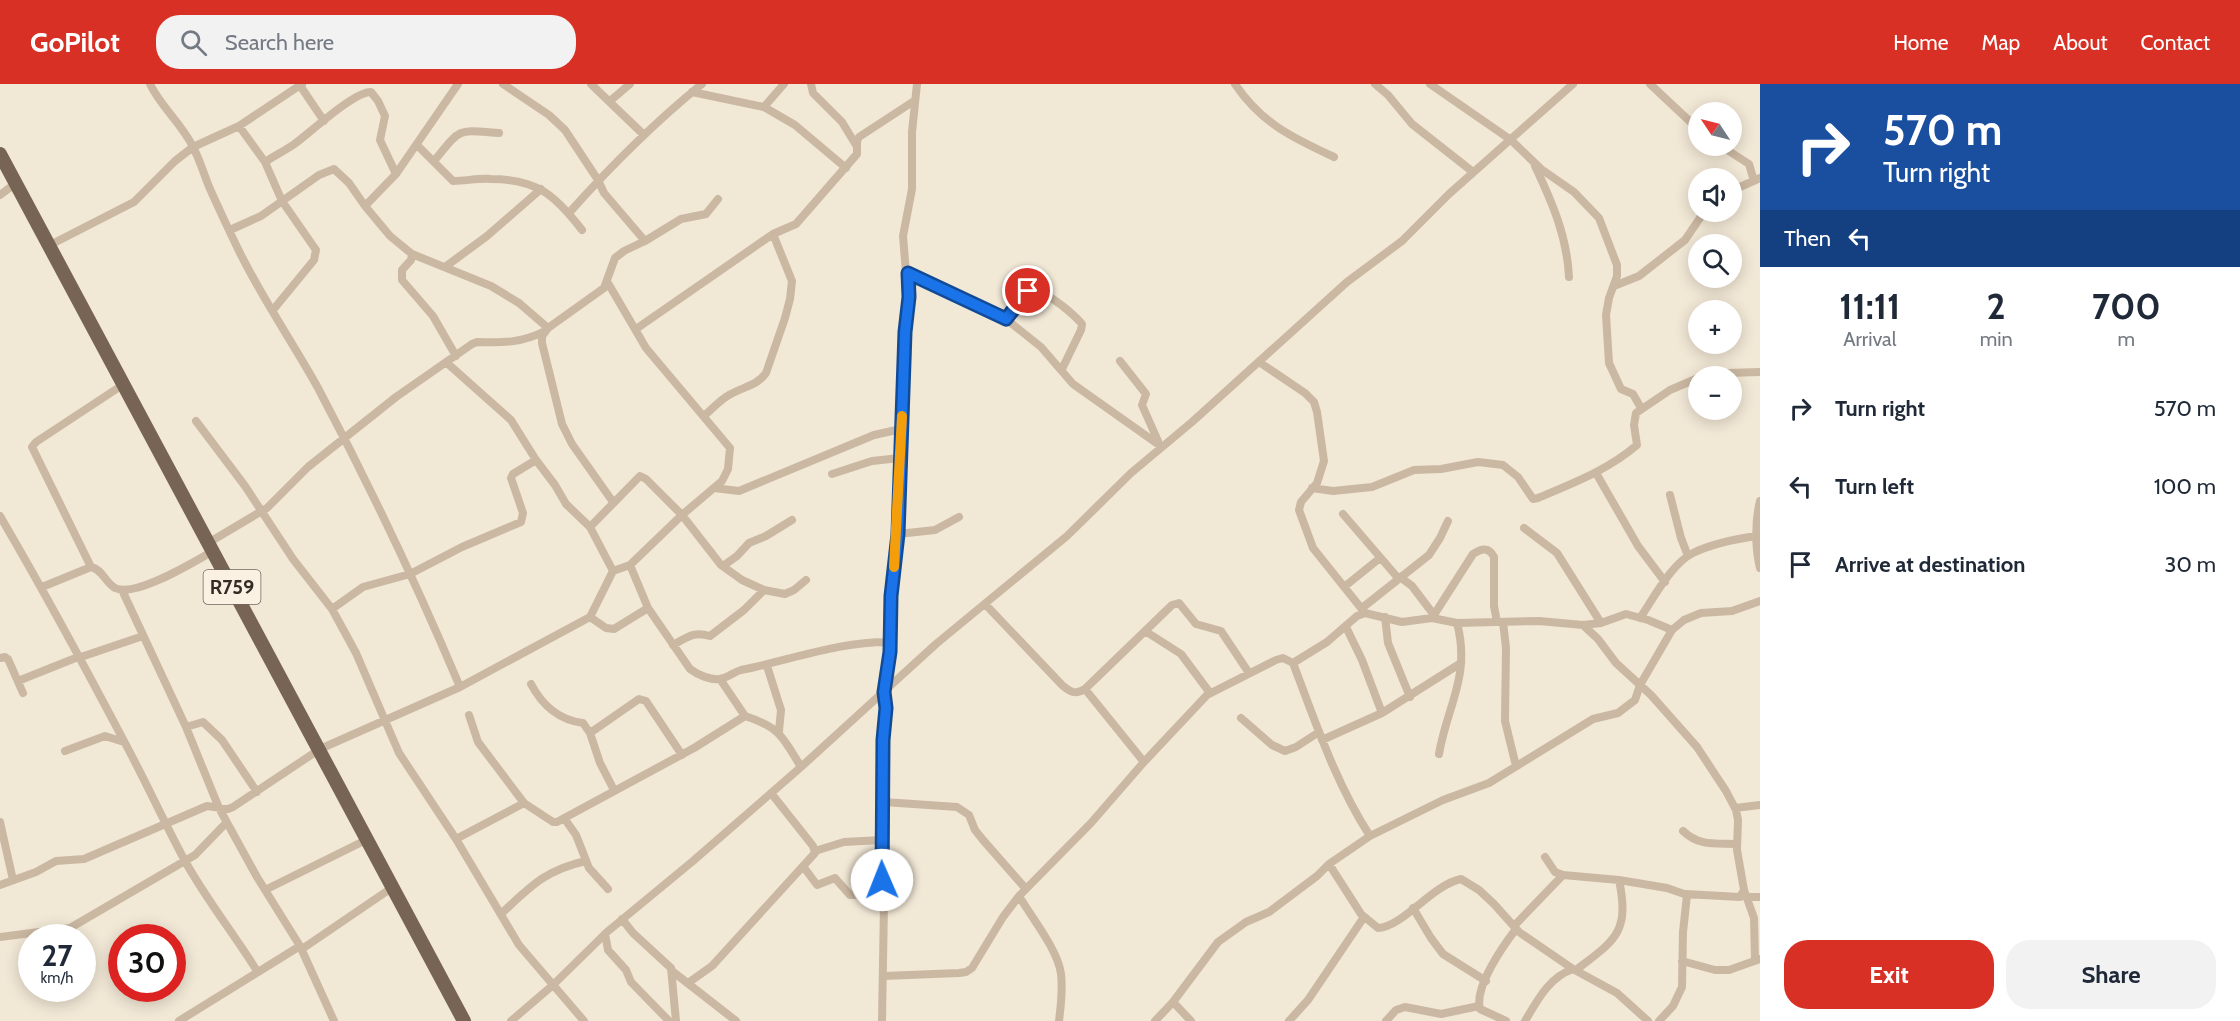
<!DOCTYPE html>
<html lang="en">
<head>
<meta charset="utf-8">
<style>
  body { margin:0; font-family:Cabin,sans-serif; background:#f2f2f3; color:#1f2937; height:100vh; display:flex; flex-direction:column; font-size:22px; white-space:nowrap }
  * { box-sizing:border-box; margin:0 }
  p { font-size:20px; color:#747a83 }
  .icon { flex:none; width:33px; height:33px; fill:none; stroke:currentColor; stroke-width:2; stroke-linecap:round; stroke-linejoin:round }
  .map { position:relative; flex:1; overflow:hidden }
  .drawer { display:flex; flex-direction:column; background:#fff; width:480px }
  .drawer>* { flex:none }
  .guide { background:#1a4fa0; color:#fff; overflow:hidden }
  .needle { width:39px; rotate:305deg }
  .buttons { position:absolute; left:1688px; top:18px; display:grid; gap:12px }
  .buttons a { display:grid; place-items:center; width:54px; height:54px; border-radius:50%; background:#fff; box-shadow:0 3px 15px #0003; font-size:30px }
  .speed { position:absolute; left:18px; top:840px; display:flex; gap:12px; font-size:30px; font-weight:700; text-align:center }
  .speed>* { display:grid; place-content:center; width:78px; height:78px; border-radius:50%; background:#fff; box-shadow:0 3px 15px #0003; line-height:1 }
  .speed small { font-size:15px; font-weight:400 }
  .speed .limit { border:9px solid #d22; background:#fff; color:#111 }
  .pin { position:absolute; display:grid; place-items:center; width:51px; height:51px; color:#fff; margin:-26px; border:3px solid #fff; border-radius:50%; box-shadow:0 2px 6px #0007 }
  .me { position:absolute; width:66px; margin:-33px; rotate:359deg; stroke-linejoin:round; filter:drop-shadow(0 0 4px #0008) }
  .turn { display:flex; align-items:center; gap:21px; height:126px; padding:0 24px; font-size:27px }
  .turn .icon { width:78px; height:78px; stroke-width:2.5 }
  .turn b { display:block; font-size:42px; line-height:51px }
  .then { display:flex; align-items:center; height:57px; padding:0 24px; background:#0003; gap:12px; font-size:22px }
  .eta { display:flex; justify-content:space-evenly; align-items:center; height:102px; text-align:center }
  .eta b { font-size:36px; font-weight:700; line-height:42px }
  .action { display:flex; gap:12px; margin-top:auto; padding:12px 24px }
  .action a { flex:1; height:69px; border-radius:24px; background:#d93025; color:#fff; font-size:24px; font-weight:700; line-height:69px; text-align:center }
  .action a+a { background:#f2f2f3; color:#1f2937 }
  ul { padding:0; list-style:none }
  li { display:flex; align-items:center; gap:18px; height:78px; padding:0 24px }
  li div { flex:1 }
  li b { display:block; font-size:22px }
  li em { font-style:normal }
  header { display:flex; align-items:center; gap:36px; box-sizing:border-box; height:84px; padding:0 30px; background:#d93025; color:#fff }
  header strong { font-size:28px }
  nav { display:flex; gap:33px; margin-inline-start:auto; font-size:21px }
  .search { width:420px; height:54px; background:#f2f2f3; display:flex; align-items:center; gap:15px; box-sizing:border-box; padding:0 21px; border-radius:24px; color:#747a83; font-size:22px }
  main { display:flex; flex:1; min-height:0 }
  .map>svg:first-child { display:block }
</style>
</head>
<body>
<header>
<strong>GoPilot</strong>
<div class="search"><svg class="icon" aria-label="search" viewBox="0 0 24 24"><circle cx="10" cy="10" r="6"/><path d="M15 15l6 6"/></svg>Search here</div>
<nav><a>Home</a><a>Map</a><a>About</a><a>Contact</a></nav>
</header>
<main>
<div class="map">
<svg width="1760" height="937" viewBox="0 0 1760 937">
  <rect width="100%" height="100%" fill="#f2e8d6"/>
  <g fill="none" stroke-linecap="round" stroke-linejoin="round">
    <path stroke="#cbb8a2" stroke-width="8" d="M150,0c11,23 32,40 43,63 7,13 11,28 17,42 10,22 20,44 31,66 23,46 52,88 77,133 52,98 99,197 142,299
      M299,0l25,37
      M503,0l46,31 16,15 33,50 6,13 41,48
      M591,0l53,51
      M811,0l2,9 29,29 14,23
      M1235,0c26,39 58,54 99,73
      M1375,0l13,11 24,29 61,48
      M1430,0l81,56 30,29 33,23 25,26 18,47v11l-8,22 -3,17 3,48 12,26 12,5 8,14
      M1650,0l48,45
      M692,8l72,15 20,-23
      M610,17l20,-17
      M764,23l31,18 51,43
      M239,42l26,36 17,39 34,49 -2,10 -41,50
      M417,61l36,36c13,0 25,-3 38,-2 46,0 64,16 91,51
      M1721,62l28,18 5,17
      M434,77c28,-34 22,-31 65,-28
      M265,78c9,-6 19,-11 28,-17 17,-12 60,-53 78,-53l7,9 7,15 -5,24 16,34
      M1535,82c17,36 32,70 34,111
      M1731,107l29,-13
      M0,111l16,-12
      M569,129c41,-46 85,-90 133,-129
      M230,146l31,-14 58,-41 15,-6 15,14 16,23
      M50,161l84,-43 41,-41 18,-14 46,-21 63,-42
      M412,170l79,32 28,17 29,25
      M445,183l42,-31 54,-47
      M908,189l98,46 35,28 32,37 89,63
      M608,199l38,65 84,100 -2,21 -6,12 -40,34 -52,50 -17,6
      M1614,202l25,-10 46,-36 19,-28
      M1006,235l28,-32c17,10 35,22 48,37l-1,6 -19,39
      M636,245l137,-95 23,-10 61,-70v-13l2,-4 55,-36
      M456,272l-23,-40 -31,-36v-10l9,-10 1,-6 -22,-18 -25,-30 31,-32 62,-90
      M1120,277l26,33 -4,11 16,36
      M1259,278l46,31 9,9 3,10 7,49 -7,22 -16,19 -2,8 14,38 52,65
      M1705,292l22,-3 33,-1
      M704,332c8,-7 16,-16 25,-21 13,-8 28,-9 37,-22l19,-55 5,-19 2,-18 -19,-47
      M196,337l49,65 48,73 39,50 24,44 43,100 57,86 63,106 65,76
      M1596,389l42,73 27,36
      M832,390l40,-13 28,-3
      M714,404l25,3 135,-56 27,-6
      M1312,404l21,3 39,-4 42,-17 27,-1 37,-7 25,3 15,12 15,22 5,-1c35,-15 70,-28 99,-53l-3,-20 2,-12 34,-23 28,-12
      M1670,411l11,43 7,18
      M1760,417c-5,20 -5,47 0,67
      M613,418l-41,-58 -10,-20 -20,-81v-7l6,-8 56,-40 11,-30 9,-7 21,-10 36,-22 25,-5 12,-15
      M1343,430l55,64
      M0,432c44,75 85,151 125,227 21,39 39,79 60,118 21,38 49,73 72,110
      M590,443l50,-51 6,3 36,36 39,50 21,15 22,10 21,4 9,-4 12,-10
      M1524,444l33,25 44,70
      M898,450l37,-4 24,-13
      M208,459l59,-35 41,-41 88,-70 76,-53 5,-2c25,1 45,1 68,-11
      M630,481l18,43 42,61c8,6 20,11 30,10 7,-1 14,-7 21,-9 50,-10 99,-29 150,-28
      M723,482l14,-10 12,-13 17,-7 26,-16
      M91,483l-59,-120 4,-5 88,-58
      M1400,493l12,9 22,29
      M42,503l49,-20c11,2 14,15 24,21 20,10 79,-26 98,-37
      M1344,503l36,-29
      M122,506l64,137 33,81 38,69 43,69 34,75
      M985,520l77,81c8,7 13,10 23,4l87,-84 7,-2 17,21 25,7 28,42
      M1362,524l67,-53 11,-17 8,-17
      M332,525l31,-22 47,-13 52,-27 59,-25 2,-9 -12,-35 2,-4 23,-14
      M590,533l16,11 8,1 34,-21
      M1385,533l3,26 22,54
      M1432,534l41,-64c9,-6 16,-7 21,3v49l3,16
      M1640,534c13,-19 32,-55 53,-65 20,-10 43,-14 64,-17
      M1503,538l3,26 -1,73 11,45
      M1583,541l15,14 18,24 35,32 46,52 29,44 10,19 2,10 -1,30 3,17 4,23 10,28 1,42
      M1346,543l16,33 20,53
      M1145,547l36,23 29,39
      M673,561c15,-8 20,-14 37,-9l34,-26 20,-20
      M0,574l5,-1 3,2 15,34
      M78,574l65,-22
      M1293,579c22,58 43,121 77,173
      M767,582l14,44 -2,21
      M720,595l25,37
      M18,597l60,-24
      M531,600c11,21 28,36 52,39l7,10 10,30 14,27
      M1085,605l59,73
      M469,631l9,27 46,61 29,19h4l137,-74 51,-32c36,12 37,20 56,51
      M1241,634l31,27 13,6 11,-4 23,-15
      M186,643l17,-5 19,18 35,52
      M590,649l49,-34 7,2 36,54
      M1322,656l60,-27 79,-50
      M65,667l40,-15 19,6
      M1439,670c8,-48 32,-78 18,-131
      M884,718l73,5 12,8 6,15 8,10 43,49
      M1735,724l25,-3
      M564,734l12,17 13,33 19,21
      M0,738l13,58
      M1683,747c17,16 33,12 54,13
      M456,755l68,-36
      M815,767l29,-9 38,-2
      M1545,773l10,15 8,3 56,5 48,8 20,7 -4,37 -1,55 -9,19 -14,15
      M1329,780l32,50 17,14c26,-2 54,-43 83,-49l18,11 15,14 25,28 54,37
      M803,782l14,19 18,-7 15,17 33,-1
      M0,801l36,-13 20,-11 28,-2 123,-53 21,3 5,-2 87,-58 140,-62 130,-70 23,-46 -23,-44 -24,-23 -11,-19 -19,-25 -25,-40 -64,-57
      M265,806l103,-51
      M1685,810l55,3 4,-7
      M1019,812c13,22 39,54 42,78 2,16 0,31 -2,47
      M1746,813h14
      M1413,824l18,30 12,16 43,27
      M501,830c29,-27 44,-44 85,-53
      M622,835l11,14 38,35 5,53
      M1514,842l49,-51
      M605,850l3,16 18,20 5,12 38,39
      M0,853l70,-9 125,-73 31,-32
      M302,865l91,-62
      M1682,877l33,9h14l31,-11
      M1576,886c39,-30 54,-37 43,-90
      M672,887l64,50
      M884,892l75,-3 7,-1 6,-4 31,-51 16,-21 72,-73 53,-61 63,-67 69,-35 7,-2 10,5 34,-21 30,-26 8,-3 37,9 30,-4 25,5 82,-2 44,4 18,-2 25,-9 22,6 24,10
      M688,899l24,-17 103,-113 -2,-7 -42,-53
      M1173,918l18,19
      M179,937l121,-75
      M511,937l42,-36 54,-53 86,-71 108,-94 135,-123 131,-108 64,-63 61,-51 155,-140 55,-41 47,-47 124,-110
      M882,937l2,-117 -3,-50 5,-139 -2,-24 7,-49v-46l7,-62 7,-202 3,-35 -5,-61 9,-47v-57l5,-48
      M1155,937l18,-19 45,-60 28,-20 23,-10 48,-36 12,-12 41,-28 73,-36 46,-17 104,-64 25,-6 17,-13 5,-15 32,-55 12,-10 17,-7 31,-2 28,-10
      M1289,937l19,-21 56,-83
      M1386,937l10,-11 9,-3 36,7 38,-8
      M1506,937l-26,-12c-6,-22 23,-63 36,-80
      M1525,937c12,-20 24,-44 48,-52l44,24 31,28"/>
    <path stroke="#786455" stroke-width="14" d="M0,70l464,867"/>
  </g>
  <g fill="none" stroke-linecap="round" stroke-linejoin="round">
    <defs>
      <path id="route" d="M882,796l1,-140 3,-32 -2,-16 6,-40 1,-56 7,-62 7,-202 4,-35 -1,-24 98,46 22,-28"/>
    </defs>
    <use href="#route" stroke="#114b97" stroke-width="15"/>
    <use href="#route" stroke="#1a73e8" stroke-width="10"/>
    <path stroke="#f59e0b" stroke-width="10" d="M894,483l8,-151"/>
  </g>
  <g text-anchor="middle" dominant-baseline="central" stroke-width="5" stroke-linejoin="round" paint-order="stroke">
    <rect fill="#faf1e3" stroke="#70665e" stroke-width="1.5" x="203.5" y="486" width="57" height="34" rx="4.5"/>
    <g font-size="20" font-weight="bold" fill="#352b25">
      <text x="232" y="503">R759</text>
    </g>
  </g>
</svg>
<div class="buttons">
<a><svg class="needle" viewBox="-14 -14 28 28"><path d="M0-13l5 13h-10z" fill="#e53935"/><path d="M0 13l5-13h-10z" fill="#747a83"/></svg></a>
<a><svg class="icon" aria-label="sound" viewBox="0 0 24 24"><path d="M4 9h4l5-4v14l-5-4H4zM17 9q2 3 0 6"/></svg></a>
<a><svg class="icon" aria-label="search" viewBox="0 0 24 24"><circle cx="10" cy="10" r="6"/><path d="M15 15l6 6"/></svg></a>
<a>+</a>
<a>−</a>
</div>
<div class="speed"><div>27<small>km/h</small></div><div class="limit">30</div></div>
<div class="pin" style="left:1028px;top:207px;background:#d93025"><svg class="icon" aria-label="arrive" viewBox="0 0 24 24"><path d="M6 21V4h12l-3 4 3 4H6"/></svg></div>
<svg class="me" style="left:882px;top:796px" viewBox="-20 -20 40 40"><circle r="19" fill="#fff"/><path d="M0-13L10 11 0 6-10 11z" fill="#1a73e8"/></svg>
</div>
<section class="drawer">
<div class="guide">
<div class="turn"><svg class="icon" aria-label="right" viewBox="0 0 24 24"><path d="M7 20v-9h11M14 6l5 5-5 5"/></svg><div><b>570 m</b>Turn right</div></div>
<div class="then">Then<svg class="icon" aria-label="left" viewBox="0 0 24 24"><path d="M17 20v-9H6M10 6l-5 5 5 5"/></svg></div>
</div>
<div class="eta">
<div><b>11:11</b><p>Arrival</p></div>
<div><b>2</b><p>min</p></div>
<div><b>700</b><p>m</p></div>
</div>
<ul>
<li><svg class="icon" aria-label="right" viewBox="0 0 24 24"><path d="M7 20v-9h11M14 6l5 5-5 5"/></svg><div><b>Turn right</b></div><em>570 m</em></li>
<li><svg class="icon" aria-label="left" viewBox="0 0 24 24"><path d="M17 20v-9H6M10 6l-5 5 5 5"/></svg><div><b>Turn left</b></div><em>100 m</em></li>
<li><svg class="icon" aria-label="arrive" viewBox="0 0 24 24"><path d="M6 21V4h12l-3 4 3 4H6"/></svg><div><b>Arrive at destination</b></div><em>30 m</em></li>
</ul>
<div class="action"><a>Exit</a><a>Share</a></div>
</section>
</main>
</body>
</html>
